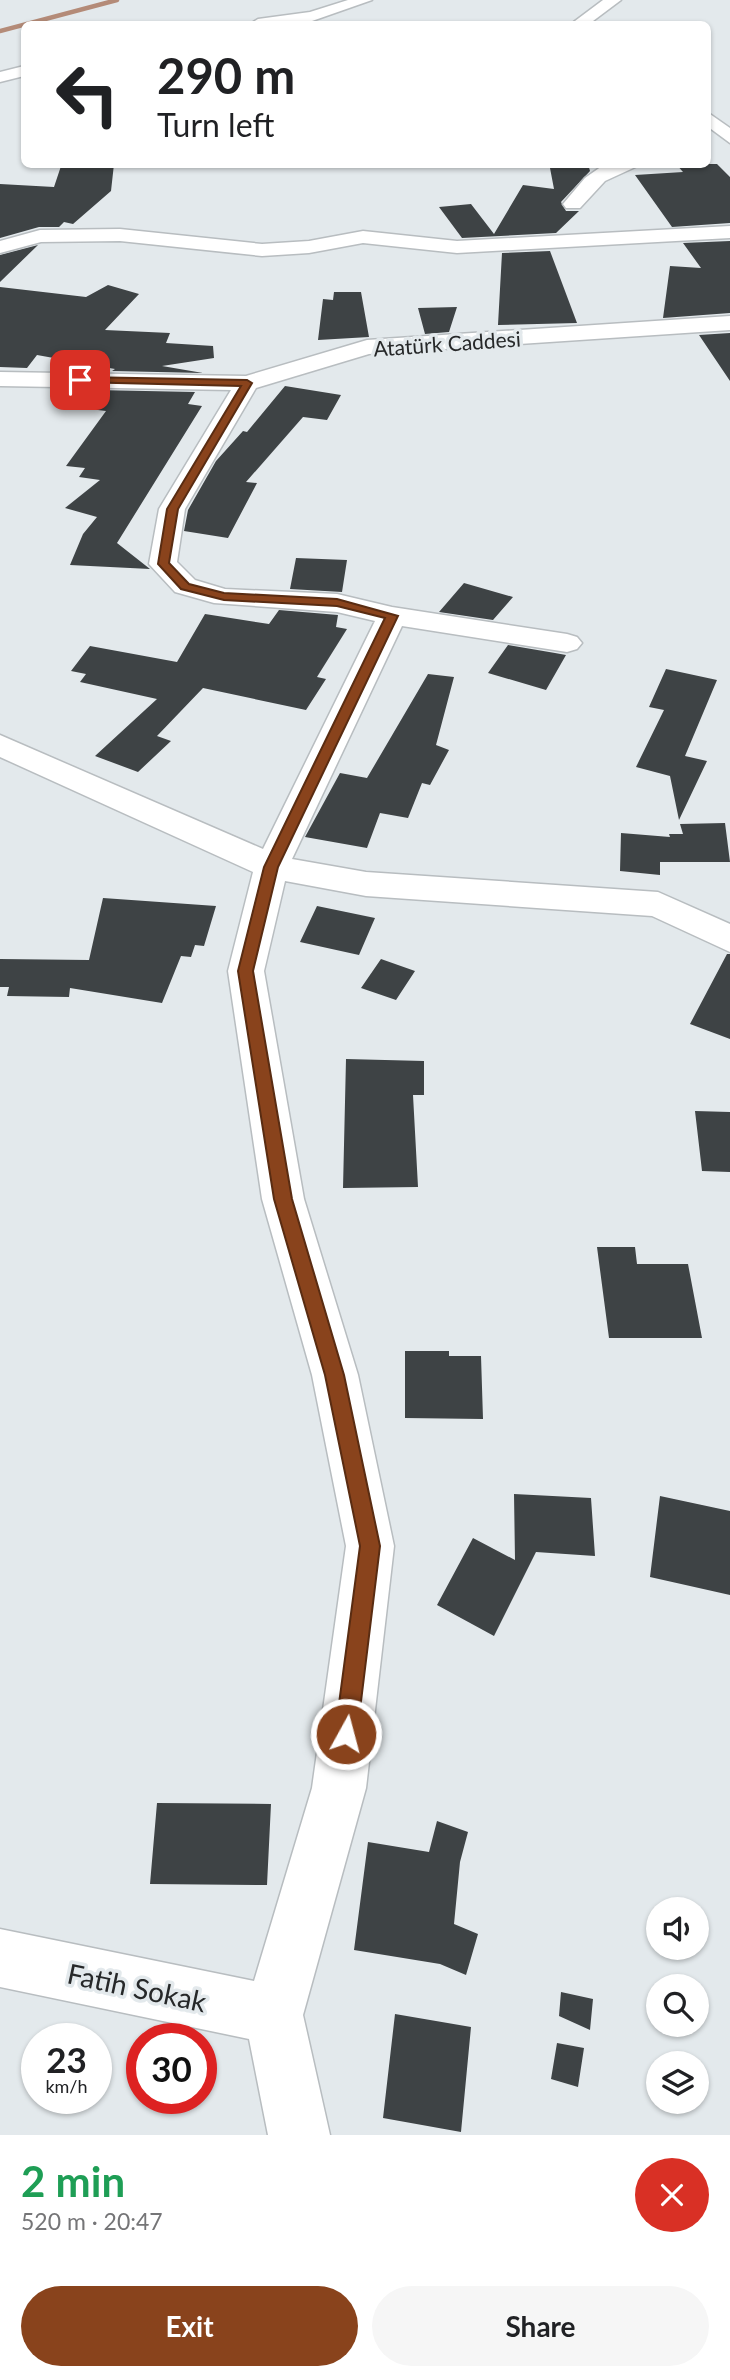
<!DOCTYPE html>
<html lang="en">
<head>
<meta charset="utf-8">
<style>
  body { margin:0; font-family:Lato,sans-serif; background:#f6f6f6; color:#202124; height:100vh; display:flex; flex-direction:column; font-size:26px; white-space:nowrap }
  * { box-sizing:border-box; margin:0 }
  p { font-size:23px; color:#757577 }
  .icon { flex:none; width:38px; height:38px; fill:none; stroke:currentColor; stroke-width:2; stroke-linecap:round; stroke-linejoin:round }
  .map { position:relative; height:2135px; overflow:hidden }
  .sheet { display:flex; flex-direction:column; background:#fff; flex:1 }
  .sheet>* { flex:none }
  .banner { position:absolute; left:21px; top:21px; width:690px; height:147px; border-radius:10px; box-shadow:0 2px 5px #0004; background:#fff; color:#202124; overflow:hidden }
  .buttons { position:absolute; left:646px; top:1897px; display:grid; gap:14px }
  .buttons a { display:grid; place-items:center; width:63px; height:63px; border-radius:50%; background:#fff; box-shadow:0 2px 5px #0004; font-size:35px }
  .speed { position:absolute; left:21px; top:2023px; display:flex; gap:14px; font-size:35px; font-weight:700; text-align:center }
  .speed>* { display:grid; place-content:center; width:91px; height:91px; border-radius:50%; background:#fff; box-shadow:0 2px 5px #0004; line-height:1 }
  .speed small { font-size:18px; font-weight:400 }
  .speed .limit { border:10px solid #d22; background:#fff; color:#111 }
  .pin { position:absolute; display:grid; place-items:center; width:60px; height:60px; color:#fff; margin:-30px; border-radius:14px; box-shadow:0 4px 10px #0006 }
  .me { position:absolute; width:77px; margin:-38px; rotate:7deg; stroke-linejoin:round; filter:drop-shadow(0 0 5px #0008) }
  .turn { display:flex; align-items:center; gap:24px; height:147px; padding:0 21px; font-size:32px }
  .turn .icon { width:91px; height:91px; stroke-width:2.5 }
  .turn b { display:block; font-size:49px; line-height:60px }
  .round { display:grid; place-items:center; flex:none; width:74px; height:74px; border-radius:37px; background:#f6f6f6 }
  .overview { display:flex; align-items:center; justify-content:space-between; height:119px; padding:0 21px }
  h1 { font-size:42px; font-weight:700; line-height:52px; color:#1e9e55 }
  .cta { display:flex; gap:14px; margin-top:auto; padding:14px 21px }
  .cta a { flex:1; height:80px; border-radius:42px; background:#89431c; color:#fff; font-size:28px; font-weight:700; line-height:80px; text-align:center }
  .cta a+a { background:#f6f6f6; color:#202124 }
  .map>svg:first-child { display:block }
</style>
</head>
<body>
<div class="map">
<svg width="730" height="2135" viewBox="0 0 730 2135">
  <rect width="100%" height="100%" fill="#e3e9ec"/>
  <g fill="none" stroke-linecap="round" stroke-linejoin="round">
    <path stroke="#b48b78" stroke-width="4.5" d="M0,31l117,-31"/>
  </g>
  <path fill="#3e4345" d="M114,164l-3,27 -38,33 -9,-2 -5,5h-20l-39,11v-54l54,3 7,-21z
    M554,164h34l2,7 -29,31 5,9h13l-23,22 -94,5 -23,-31 32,-3 23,30 29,-49 31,4 -4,-21h5z
    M676,164h41l13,13v46l-58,4 -37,-52 48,-3z
    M730,241v72l-67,5 7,-52 31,2 -18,-25z
    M38,245l-38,37v-27z
    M550,251l27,72 -79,2 4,-72z
    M108,285l31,9 -34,36 65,3 -4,10 47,3 1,12 -52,8 41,7 -91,-2 3,-2 -78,-14 -10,13 -27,-1v-80l86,10z
    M334,292h27l8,45 -51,3 5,-41 10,1z
    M457,307l-8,25 -24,2 -7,-26z
    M730,333v48l-31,-46z
    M285,386l56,9 -14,25 -24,-3 -57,65 11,1 -29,55 -44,-7 4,-21 28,-49 27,-30 4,1z
    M96,390l99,2 -7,12 14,2 -85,137 33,26 -80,-4 13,-31 14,-17 -32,-9 35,-28 -21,-3 6,-9 -19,-2 40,-55 -24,-3z
    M296,558l51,2 -5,32 -52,-3z
    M464,583l49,14 -20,23 -54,-8z
    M279,610l59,5 -2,12 11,2 -30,48 9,2 -20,31 -103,-22 -46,48 14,5 -33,31 -43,-16 62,-57 -77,-17 6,-8 -15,-3 19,-25 87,16 28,-48 64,10z
    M508,645l47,8 11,2 -20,35 -58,-17z
    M666,669l51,11 -32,76 22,5 -28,59 -9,-44 -34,-9 28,-57 -15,-3z
    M428,674l26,3 -18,68 13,5 -19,35 -8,-2 -14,35 -28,-5 -13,35 -62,-11 35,-64 27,5z
    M725,823l5,39h-70v13l-40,-4 1,-38 49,4 -1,-3h14l-3,-10z
    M103,898l113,8 -12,40 -9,-1 -4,12 -10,-1 -19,47 -92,-15 -1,9 -62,-1 2,-9h-9v-28l89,1z
    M317,906l58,12 -16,37 -59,-13z
    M727,954h3v85l-40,-15z
    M381,959l34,12 -19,29 -35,-12z
    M346,1059l78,2v34h-11l5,92 -75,1z
    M695,1111l35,1v60l-28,-1z
    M597,1247h38l2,17h51l14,74h-93z
    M405,1351h44v5h32l2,63 -78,-1z
    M514,1494l77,4 4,58 -59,-4 -42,84 -57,-31 36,-67 42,22z
    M660,1496l70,15v84l-80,-18z
    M157,1803l114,1 -4,81 -117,-1z
    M437,1821l31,11 -8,30 -6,62 24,10 -12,41 -26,-11 -86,-14 14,-108 61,10z
    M561,1992l32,7 -3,31 -31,-14z
    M395,2014l76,13 -10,105 -78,-14z
    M557,2043l27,5 -6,39 -27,-8z"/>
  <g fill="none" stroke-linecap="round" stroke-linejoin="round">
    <defs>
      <path id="minor" d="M348,0h24l-60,21 -62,3 8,-5 52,-7z
        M603,0h18l-32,24h-18z
        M24,66v10l-24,6v-10z
        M707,112l23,16v15l-23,-17z
        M605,164h37l-37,17 -25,27h-14l-3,-4 22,-26z
        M730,226v12l-273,15 -94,-10 -54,10 -47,3 -142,-15 -79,1 -41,11v-12l40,-11 80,-1 142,15 47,-3 54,-10 94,10z
        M730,316v14l-361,24 -113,34 -71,121 -8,53 18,18 30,9 112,5 55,13 175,27 10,3 5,6 -5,6 -10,3 -165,-26 -110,233 74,13 292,20 72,32v28l-78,-36 -286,-20 -81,-15 -21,90 40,228 54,176 36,171 -28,242 -63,227 27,120h-62l-19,-96 -249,-52v-58l254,52 58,-193 34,-242 -34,-171 -50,-176 -34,-228 25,-99 -253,-115v-22l263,114 112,-228 -38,-9 -123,-9 -39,-11 -26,-28 10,-55 72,-119 -231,-4v-14l246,4 121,-36z"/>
    </defs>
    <use href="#minor" stroke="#b8bdc0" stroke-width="3"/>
    <use href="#minor" fill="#fff" fill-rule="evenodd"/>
  </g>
  <path fill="#89431c" stroke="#592c12" stroke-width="2" d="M80,377l167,3 5,3 -74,126 -9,54 20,21 35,9 113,6 61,17 -120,251 -25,104 39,228 52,176 36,171 -23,188 -3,8 -8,3 -8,-3 -3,-8 25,-188 -35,-171 -51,-176 -36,-228 26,-104 121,-249 -48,-12 -113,-6 -43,-11 -23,-25 9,-55 74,-123 -164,-4z"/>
  <g text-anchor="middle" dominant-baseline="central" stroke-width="7" stroke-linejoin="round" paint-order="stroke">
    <g font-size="21" fill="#262829" stroke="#e3e9ec">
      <text transform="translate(447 343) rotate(-4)">Atatürk Caddesi</text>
    </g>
    <g font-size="28" fill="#262829" stroke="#e3e9ec">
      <text transform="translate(137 1987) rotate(12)">Fatih Sokak</text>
    </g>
  </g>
</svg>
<div class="buttons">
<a><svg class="icon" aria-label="sound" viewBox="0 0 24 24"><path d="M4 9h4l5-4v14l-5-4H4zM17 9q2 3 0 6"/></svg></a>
<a><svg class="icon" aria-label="search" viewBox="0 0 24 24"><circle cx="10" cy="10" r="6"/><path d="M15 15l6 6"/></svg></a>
<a><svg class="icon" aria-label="layers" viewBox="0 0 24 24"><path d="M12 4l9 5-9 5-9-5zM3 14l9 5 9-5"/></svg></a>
</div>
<div class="speed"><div>23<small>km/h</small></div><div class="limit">30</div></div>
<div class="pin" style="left:80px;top:380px;background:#d93025"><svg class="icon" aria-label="arrive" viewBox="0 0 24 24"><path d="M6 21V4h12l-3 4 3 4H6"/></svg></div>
<svg class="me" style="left:346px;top:1734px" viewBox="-20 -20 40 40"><circle r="17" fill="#89431c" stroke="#fff" stroke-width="3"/><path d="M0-11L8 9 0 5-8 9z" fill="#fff"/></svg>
<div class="banner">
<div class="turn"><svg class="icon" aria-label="left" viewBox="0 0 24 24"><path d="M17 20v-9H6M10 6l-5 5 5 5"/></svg><div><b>290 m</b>Turn left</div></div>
</div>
</div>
<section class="sheet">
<div class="overview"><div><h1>2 min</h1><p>520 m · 20:47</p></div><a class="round" style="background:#d93025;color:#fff"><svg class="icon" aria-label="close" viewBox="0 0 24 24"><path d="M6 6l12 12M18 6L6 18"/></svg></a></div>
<div class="cta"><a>Exit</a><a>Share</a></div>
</section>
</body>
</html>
